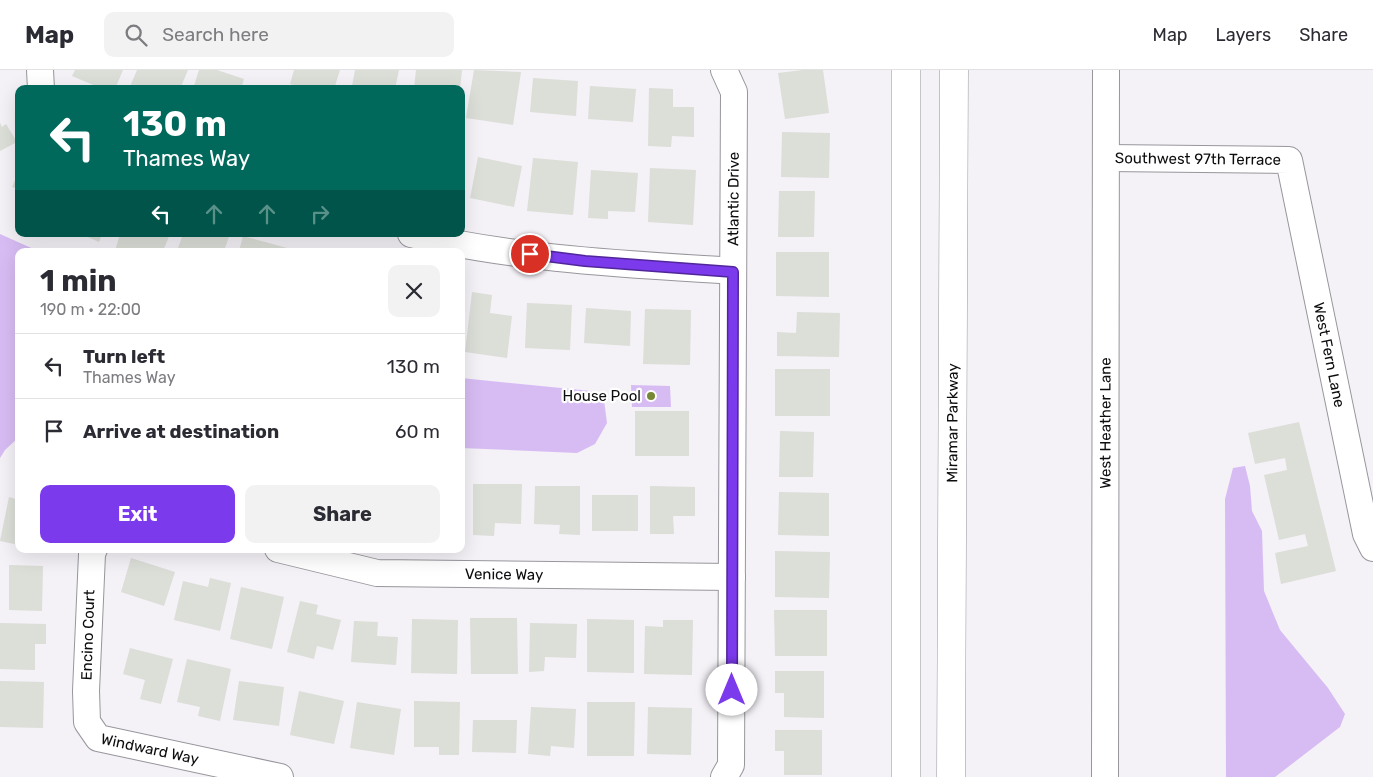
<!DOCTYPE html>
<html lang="en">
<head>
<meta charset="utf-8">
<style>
  body { margin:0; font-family:Rubik,sans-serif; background:#f2f2f3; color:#2b2b33; height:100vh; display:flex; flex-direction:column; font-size:19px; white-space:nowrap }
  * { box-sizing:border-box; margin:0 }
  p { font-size:16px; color:#7c7c81 }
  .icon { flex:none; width:28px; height:28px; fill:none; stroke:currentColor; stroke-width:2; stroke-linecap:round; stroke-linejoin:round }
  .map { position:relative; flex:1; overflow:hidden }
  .details { position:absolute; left:15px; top:178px; width:450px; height:305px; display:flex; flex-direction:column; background:#fff; border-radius:10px; box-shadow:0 5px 20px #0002 }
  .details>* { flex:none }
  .top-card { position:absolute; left:15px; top:15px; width:450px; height:152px; border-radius:10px; box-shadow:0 5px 20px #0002; background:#00695c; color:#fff; overflow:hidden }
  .pin { position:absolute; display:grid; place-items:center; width:42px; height:42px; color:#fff; margin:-21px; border:2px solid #fff; border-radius:50%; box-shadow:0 1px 5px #0007 }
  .me { position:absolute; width:55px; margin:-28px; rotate:0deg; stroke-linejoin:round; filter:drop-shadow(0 0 4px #0008) }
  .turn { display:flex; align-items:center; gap:18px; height:105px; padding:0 25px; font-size:22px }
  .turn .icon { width:65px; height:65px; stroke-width:2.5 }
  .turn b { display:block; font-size:35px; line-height:42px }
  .lanes { display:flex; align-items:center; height:48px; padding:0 25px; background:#0003; justify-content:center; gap:25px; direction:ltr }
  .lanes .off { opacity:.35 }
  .round { display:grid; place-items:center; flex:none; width:52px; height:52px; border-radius:10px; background:#f2f2f3 }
  .headline { display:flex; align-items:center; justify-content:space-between; height:85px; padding:0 25px }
  h1 { font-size:30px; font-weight:700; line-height:38px }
  .primary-button { display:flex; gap:10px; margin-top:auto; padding:10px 25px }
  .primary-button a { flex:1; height:58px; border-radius:10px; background:#7c3aed; color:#fff; font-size:20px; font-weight:700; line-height:58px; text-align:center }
  .primary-button a+a { background:#f2f2f3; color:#2b2b33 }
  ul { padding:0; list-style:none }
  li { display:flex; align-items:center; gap:15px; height:65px; padding:0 25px; border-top:1px solid #e1e1e2 }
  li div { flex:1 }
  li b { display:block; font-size:19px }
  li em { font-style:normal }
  header { display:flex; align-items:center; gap:30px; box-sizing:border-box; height:70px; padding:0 25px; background:#fff; border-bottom:1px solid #e1e1e2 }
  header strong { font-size:24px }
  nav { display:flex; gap:28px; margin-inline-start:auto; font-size:18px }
  .search { width:350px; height:45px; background:#f2f2f3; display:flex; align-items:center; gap:12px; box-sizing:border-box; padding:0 18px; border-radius:10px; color:#7c7c81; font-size:19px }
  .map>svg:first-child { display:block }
</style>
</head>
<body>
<header>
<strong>Map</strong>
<div class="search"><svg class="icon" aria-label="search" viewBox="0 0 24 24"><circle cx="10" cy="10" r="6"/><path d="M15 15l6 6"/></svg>Search here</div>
<nav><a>Map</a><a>Layers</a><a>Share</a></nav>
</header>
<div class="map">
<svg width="1373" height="707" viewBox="0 0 1373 707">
  <rect width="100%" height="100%" fill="#f4f1f7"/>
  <path fill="#d7bcf3" d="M0,164l38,17h-19v186l-14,13 -5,8z
    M461,308l130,13 13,9 3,23 -12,21 -18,9 -116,-5z
    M631,315l39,1 1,21h-39z
    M1245,396l5,20 2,25 10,20 2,60 16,39 48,58 17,26 -5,13 -65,50h-49l-1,-278 8,-31z"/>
  <path fill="#dcded8" d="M75,0h48l-8,19h-12l-31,-13z
    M137,0h51l-8,19h-51z
    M199,0h18l27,9 -3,10h-48z
    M294,0h46l-6,19h-29l-15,-5z
    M355,0h44l-4,19h-33l-10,-3z
    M416,0h46l-2,19h-46z
    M474,0l47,2 -8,53 -47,-7z
    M803,0h20l6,43 -44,6 -7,-46z
    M533,8l45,3 -2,35 -46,-4z
    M590,16l46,3 -3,33 -45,-3z
    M649,18l24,1v18h21v30l-22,-1 -1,11 -23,-1z
    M0,53l2,4 4,-3 11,18 -17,9z
    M782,62l48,1 -1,45 -48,-1z
    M478,87l44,9 -8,41 -44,-9z
    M533,88l45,4 -5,53 -46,-4z
    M650,98l46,2 -3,55 -45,-3z
    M591,100l47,3 -3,39 -27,-1v8l-20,-1z
    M19,101v18l-7,-2z
    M779,121h36l-1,46h-36z
    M81,164h21l-3,8z
    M120,164h50l-7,17h-48z
    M183,164l25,2 1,-2h21l-6,17h-47z
    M243,166l44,12v3h-48z
    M776,182h53v45l-53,-1z
    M472,222l20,3 -2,18 22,3 -5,42 -42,-6z
    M527,233l45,2 -2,45 -45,-2z
    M586,238l45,3 -1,35 -46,-3z
    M645,239l46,1 -1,55 -47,-1z
    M797,242l43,1 -1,44 -62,-1v-24l19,1z
    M775,299h55v47h-55z
    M635,341h54v45h-54z
    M1299,352l37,149 -55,13 -6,-31 33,-7 -3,-12 -26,6 -15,-65 23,-5 -2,-12 -30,6 -7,-31z
    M780,361l34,1 -1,45h-34z
    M473,414h49l-1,40 -26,-1 -1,13 -21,-1z
    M535,416h45v49l-21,-1 1,-9 -26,-1z
    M650,416l45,1v29h-22l1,18h-24z
    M779,422l50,1v43l-51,-1z
    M592,425h46v36h-46z
    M9,427l10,3v45l-19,-4z
    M775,481l55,1 -1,46 -54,-1z
    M131,488l44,14 -11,34 -43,-14z
    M9,495l34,1 -1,45 -33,-1z
    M210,508l21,5 -11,48 -46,-11 9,-39 25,6z
    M241,517l43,10 -12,52 -42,-10z
    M300,531l18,4 -2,9 25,6 -8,30 -16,-4 -3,13 -27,-7z
    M774,540h53v46h-52z
    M470,548h47l1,56h-47z
    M412,549l46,1 -1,54 -46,-1z
    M587,549l47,1v53l-47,-1z
    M663,550h30l-1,55 -48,-1 1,-48 18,1z
    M354,551l24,1 -1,14 21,1 -2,28 -45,-3z
    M0,553l46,1v20h-11v26l-35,-1z
    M530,553l47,1 -1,34 -31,-1 -1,14 -15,1z
    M130,578l43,11 -12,45 -21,-5 5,-19 -22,-6z
    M187,589l44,10 -11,52 -22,-5 2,-9 -23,-5z
    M775,601h49v47l-40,-1v-24h-9z
    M0,611l44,1 -1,46 -43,-1z
    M239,611l45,6 -5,39 -46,-6z
    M299,621l45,10 -10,43 -44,-9z
    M414,631l46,1 -1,53h-20v-8h-25z
    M357,632l44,7 -7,46 -44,-7z
    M587,632h48l-1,54h-47z
    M531,637l45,2 -2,39 -23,-2 -1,10 -22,-2z
    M648,637l44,1 -1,47 -44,-1z
    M473,650h44l-1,33 -44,-1z
    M775,660h47v45h-38v-24h-9z"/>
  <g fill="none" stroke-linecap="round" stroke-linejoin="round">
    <defs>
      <g id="minor">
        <path d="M40,0l1,19"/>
        <path id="s1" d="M1107,88l182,2 77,374 7,14"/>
        <path d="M411,164c105,25 214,30 322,37"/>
        <path id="s2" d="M94,479l-2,5 -6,137 1,31 11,16 182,39"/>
        <path id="s3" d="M278,479l99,24 355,4"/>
        <path id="s4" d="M724,707l7,-12 3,-673 -10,-22"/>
        <path id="s5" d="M1105,707l1,-707"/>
      </g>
      <g id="major">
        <path d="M906,707v-707"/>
        <path id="s6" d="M951,707l3,-707"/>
      </g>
    </defs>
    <use href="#minor" stroke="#98969c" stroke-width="28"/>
    <use href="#major" stroke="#98969c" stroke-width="29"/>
    <use href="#minor" stroke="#fff" stroke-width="26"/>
    <use href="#major" stroke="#fff" stroke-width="28"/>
  </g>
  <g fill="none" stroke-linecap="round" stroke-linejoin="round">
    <defs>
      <path id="route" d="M530,184l55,7 148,11 -1,418"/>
    </defs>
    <use href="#route" stroke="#51269a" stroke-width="12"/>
    <use href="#route" stroke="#7c3aed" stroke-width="9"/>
  </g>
  <circle fill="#768736" stroke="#fff" stroke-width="2" cx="651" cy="326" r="5"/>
  <g text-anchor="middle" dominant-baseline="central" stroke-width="4.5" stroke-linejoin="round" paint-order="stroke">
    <g font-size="15" fill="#0c0b0d" stroke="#fff">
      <text stroke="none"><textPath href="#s1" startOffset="91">Southwest 97th Terrace</textPath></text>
      <text stroke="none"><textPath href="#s4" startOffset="580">Atlantic Drive</textPath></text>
      <text stroke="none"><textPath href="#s1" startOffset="381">West Fern Lane</textPath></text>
      <text stroke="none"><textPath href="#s5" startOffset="354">West Heather Lane</textPath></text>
      <text stroke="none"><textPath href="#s6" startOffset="354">Miramar Parkway</textPath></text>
      <text stroke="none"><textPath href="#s3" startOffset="229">Venice Way</textPath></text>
      <text transform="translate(88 565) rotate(-88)">Encino Court</text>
      <text stroke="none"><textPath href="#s2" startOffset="246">Windward Way</textPath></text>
    </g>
    <g font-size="15" fill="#0c0b0d" stroke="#fff" text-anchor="end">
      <text x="641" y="326">House Pool</text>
    </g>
  </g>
</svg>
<div class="pin" style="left:530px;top:184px;background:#d93025"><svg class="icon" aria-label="arrive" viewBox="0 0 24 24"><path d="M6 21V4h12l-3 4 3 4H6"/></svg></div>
<svg class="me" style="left:732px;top:620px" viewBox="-20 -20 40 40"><circle r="19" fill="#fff"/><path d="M0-13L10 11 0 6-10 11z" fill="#7c3aed"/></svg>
<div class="top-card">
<div class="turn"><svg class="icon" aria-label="left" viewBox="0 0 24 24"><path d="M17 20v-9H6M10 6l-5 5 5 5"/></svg><div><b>130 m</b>Thames Way</div></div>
<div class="lanes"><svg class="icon" aria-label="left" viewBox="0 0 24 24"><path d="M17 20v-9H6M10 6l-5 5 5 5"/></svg><svg class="icon off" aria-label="ahead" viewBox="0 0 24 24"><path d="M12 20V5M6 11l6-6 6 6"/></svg><svg class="icon off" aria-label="ahead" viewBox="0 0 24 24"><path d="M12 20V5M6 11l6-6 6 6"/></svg><svg class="icon off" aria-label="right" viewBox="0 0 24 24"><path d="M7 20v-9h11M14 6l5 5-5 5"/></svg></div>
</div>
<section class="details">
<div class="headline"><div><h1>1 min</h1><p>190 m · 22:00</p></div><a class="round"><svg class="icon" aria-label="close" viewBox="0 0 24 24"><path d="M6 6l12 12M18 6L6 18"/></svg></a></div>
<ul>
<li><svg class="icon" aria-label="left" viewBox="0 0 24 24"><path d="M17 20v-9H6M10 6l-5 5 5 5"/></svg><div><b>Turn left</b><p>Thames Way</p></div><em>130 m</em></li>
<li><svg class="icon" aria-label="arrive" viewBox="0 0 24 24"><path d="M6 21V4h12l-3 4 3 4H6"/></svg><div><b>Arrive at destination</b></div><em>60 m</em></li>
</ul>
<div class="primary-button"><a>Exit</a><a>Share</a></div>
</section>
</div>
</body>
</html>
